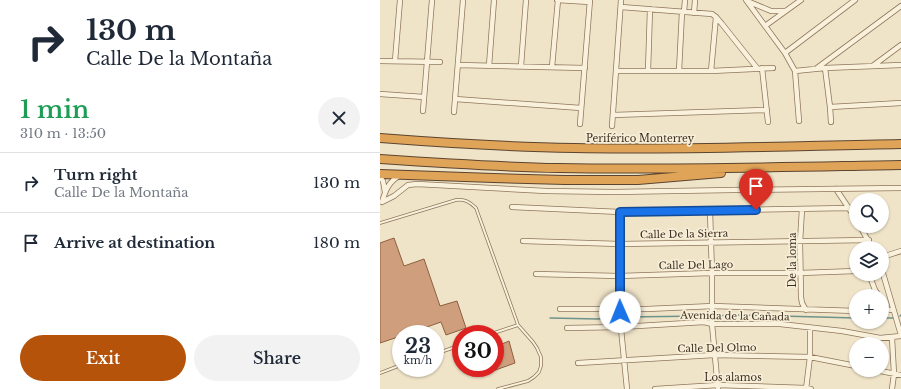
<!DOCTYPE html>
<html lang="en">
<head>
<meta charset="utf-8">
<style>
  body { margin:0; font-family:"Libre Baskerville",serif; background:#f2f2f3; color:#1f2937; height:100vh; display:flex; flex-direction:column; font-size:15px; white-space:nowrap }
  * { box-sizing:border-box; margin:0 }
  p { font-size:13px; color:#747a83 }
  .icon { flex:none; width:22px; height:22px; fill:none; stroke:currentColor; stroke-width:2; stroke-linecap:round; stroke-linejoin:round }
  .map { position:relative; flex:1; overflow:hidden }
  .sheet { display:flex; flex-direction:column; background:#fff; width:380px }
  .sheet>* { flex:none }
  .guide { background:#fff; color:#1f2937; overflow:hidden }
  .buttons { position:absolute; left:469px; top:193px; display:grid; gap:8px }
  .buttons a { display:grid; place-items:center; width:40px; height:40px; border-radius:50%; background:#fff; box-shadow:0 1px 3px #0004; font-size:20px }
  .speed { position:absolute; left:12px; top:325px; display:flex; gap:8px; font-size:20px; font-weight:700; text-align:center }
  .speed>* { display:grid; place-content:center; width:52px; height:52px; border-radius:50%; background:#fff; box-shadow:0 1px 3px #0004; line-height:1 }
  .speed small { font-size:10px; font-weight:400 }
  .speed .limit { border:6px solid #d22; background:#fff; color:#111 }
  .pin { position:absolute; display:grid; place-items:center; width:34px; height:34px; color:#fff; margin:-41px -17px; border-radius:50% 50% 50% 0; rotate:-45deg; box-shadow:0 0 4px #0007 }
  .pin .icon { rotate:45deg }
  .me { position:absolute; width:44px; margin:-22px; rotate:359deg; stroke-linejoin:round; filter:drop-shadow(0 0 3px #0008) }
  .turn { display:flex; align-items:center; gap:14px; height:84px; padding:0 20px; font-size:18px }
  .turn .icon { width:52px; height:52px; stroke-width:2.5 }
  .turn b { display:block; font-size:28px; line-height:34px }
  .round { display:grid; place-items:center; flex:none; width:42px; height:42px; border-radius:21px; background:#f2f2f3 }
  .head { display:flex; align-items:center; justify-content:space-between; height:68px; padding:0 20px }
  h1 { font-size:24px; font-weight:600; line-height:30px; color:#1e9e55 }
  .action { display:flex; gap:8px; margin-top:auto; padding:8px 20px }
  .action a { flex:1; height:46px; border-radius:24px; background:#b45309; color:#fff; font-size:16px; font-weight:600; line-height:46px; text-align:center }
  .action a+a { background:#f2f2f3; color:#1f2937 }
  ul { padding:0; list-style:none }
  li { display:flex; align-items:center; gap:12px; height:60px; padding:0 20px; border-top:1px solid #e0e1e3 }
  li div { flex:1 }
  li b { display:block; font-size:15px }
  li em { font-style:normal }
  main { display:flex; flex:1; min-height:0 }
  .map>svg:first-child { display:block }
</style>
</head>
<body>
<main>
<section class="sheet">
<div class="guide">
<div class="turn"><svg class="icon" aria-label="right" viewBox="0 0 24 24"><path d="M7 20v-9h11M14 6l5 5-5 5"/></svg><div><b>130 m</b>Calle De la Montaña</div></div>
</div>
<div class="head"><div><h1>1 min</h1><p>310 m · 13:50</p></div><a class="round"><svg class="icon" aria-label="close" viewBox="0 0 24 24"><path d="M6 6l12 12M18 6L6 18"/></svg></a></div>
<ul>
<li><svg class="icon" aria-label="right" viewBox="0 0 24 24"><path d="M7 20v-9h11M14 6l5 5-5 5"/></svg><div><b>Turn right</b><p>Calle De la Montaña</p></div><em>130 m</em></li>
<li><svg class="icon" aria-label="arrive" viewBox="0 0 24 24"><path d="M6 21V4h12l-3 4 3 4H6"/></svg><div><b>Arrive at destination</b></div><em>180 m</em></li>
</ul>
<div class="action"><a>Exit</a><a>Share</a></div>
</section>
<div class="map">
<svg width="521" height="389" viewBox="0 0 521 389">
  <rect width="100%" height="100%" fill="#f0e4c8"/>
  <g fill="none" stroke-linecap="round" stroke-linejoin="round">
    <path stroke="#6f938a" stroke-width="1.5" d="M520,316l1,-1
      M242,317l84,-1 34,-1 116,3
      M170,318l48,1 20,-2
      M502,318h12"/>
  </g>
  <path fill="#cf9f7d" stroke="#8d5f41" d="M14,238l10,28 20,-7 16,47 17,-5 9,27 -20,7 -5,-13 -34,12h-6v2l-21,7v-100z
    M129,341l6,22 -36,13 -2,-8h18v-21z"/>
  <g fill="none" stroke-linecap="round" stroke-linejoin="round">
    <defs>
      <path id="lane" d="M0,223l76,-23c9,-1 14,2 20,8l42,117 15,17 4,6 4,9v9l-2,6 -5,5 -6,4 -30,8
        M111,334l27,-9
        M55,354l26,-9
        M0,373l21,-8"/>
      <path id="street" d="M177,0l33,2
        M366,0l39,53 10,18 30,-3 76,-3
        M367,1l24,10h14
        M241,7l91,7 4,3 6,7 35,44
        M304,12l1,-12
        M314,13l1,-13
        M385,26l36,-26
        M405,53l70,-53
        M0,61l60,1
        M15,61l5,-61
        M78,65l127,3
        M494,65l27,-20
        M109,66l5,-66
        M141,66l5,-66
        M172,67l6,-67
        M382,68l6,54
        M437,68l84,-62
        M445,68l5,39 71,-4
        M236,71h95l62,-3
        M268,71l2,-62
        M299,71l3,-59
        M331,71l5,-54
        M415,71l4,50
        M0,94l44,3
        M75,99l126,9
        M450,107l1,15
        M43,111l9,-111
        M74,112l9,-112
        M233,115l154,-5
        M200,124l10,-124
        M232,126l9,-126
        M0,177l3,4 2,11
        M456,189l20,30
        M2,202l12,-6 14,-11 9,-1 129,7 68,1 118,-2 169,-2
        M2,202c3,-10 6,-20 17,-26
        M132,207l108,5 229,-4
        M422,209l-2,33 1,55 1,6 4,7
        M330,211l2,62v51l6,65
        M240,212l-1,97 8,80
        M480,226l12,22
        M143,241l97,3 249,-4
        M502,257l19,-6
        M502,270l19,65
        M156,274l83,2 93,-3h88l56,-2
        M489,274l6,16 4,6
        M502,301l5,8
        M180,309h87l66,-3 143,5
        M502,309l11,1
        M187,328l54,-1 83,-5 8,2h68l62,7 38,7 21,-2
        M512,338l2,36 -2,15
        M198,363l136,-8 96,2 46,9
        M495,370l26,5
        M275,389l63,-4 88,3 5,1
        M426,389l4,-32v-29"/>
      <path id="highway" d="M0,138c65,5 129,9 194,10 109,2 218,-2 327,-4
        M0,159c59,4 119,8 179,9 114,2 228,-1 342,-3
        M0,174l113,4 72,2h73l83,-7"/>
    </defs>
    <use href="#lane" stroke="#8d765c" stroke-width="3.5"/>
    <use href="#street" stroke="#8d765c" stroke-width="6"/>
    <use href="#highway" stroke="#5b4430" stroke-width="10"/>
    <use href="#lane" stroke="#faf1dc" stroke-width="2"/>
    <use href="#street" stroke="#faf1dc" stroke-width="4.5"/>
    <use href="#highway" stroke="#e0a458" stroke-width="8"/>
  </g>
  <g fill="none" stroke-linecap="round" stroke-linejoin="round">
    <defs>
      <path id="route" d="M240,312v-100l136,-2"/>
    </defs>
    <use href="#route" stroke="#114b97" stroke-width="10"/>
    <use href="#route" stroke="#1a73e8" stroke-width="7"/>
  </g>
  <g text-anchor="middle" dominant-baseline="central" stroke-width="3.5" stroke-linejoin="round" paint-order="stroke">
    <g font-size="10" fill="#3d2e20" stroke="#f7eed8">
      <text x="260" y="138">Periférico Monterrey</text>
      <text transform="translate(304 234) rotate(-1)">Calle De la Sierra</text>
      <text transform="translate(412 260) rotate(-90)">De la loma</text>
      <text transform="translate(316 265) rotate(-1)">Calle Del Lago</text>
      <text transform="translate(355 316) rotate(1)">Avenida de la Cañada</text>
      <text transform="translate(337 348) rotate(-1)">Calle Del Olmo</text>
      <text x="353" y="377">Los alamos</text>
    </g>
  </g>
</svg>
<div class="buttons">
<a><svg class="icon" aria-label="search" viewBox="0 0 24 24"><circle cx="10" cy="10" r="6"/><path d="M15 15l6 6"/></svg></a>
<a><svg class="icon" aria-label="layers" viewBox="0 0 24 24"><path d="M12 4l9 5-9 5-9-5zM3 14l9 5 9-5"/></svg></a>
<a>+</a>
<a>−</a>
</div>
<div class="speed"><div>23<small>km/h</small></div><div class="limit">30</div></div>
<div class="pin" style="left:376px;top:210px;background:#d93025"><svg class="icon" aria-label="arrive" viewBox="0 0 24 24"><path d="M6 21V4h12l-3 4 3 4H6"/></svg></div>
<svg class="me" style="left:240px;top:312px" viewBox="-20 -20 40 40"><circle r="19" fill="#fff"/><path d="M0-13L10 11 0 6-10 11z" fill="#1a73e8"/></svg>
</div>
</main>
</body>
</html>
